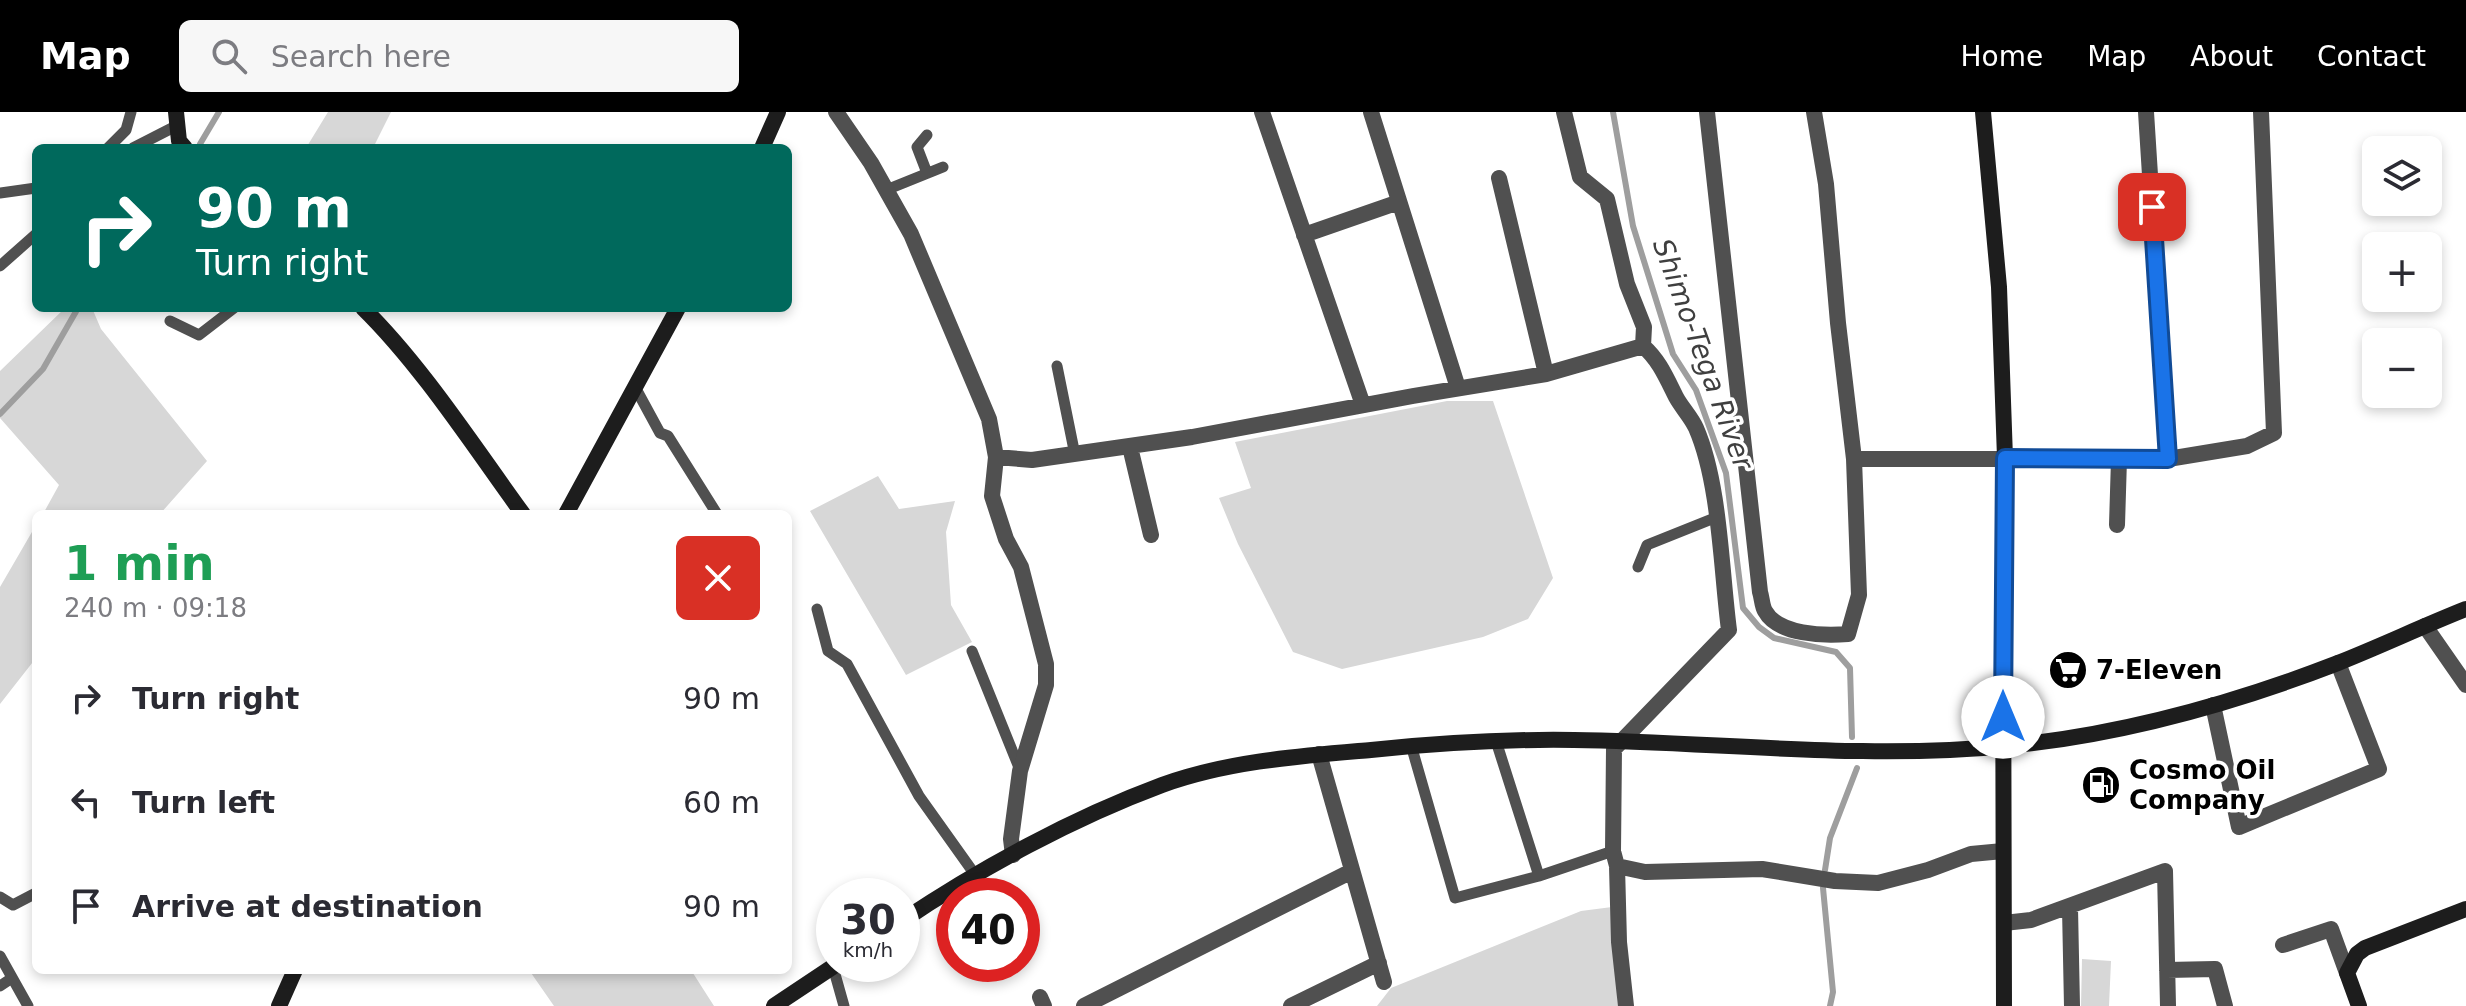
<!DOCTYPE html>
<html lang="en">
<head>
<meta charset="utf-8">
<style>
  body { margin:0; font-family:"DejaVu Sans",sans-serif; background:#f7f7f7; color:#2b2b33; height:100vh; display:flex; flex-direction:column; font-size:30px; white-space:nowrap }
  * { box-sizing:border-box; margin:0 }
  p { font-size:26px; color:#7c7c81 }
  .icon { flex:none; width:44px; height:44px; fill:none; stroke:currentColor; stroke-width:2; stroke-linecap:round; stroke-linejoin:round }
  .map { position:relative; flex:1; overflow:hidden }
  .drawer { position:absolute; left:32px; top:398px; width:760px; height:464px; display:flex; flex-direction:column; background:#fff; border-radius:12px; box-shadow:0 4px 12px #0003 }
  .drawer>* { flex:none }
  .guide { position:absolute; left:32px; top:32px; width:760px; height:168px; border-radius:12px; box-shadow:0 4px 12px #0003; background:#00695c; color:#fff; overflow:hidden }
  .controls { position:absolute; left:2362px; top:24px; display:grid; gap:16px }
  .controls a { display:grid; place-items:center; width:80px; height:80px; border-radius:12px; background:#fff; box-shadow:0 4px 12px #0003; font-size:40px }
  .speed { position:absolute; left:816px; top:766px; display:flex; gap:16px; font-size:40px; font-weight:700; text-align:center }
  .speed>* { display:grid; place-content:center; width:104px; height:104px; border-radius:50%; background:#fff; box-shadow:0 4px 12px #0003; line-height:1 }
  .speed small { font-size:20px; font-weight:400 }
  .speed .limit { border:12px solid #d22; background:#fff; color:#111 }
  .pin { position:absolute; display:grid; place-items:center; width:68px; height:68px; color:#fff; margin:-34px; border-radius:16px; box-shadow:0 4px 12px #0006 }
  .me { position:absolute; width:88px; margin:-44px; rotate:0deg; stroke-linejoin:round; filter:drop-shadow(0 0 6px #0008) }
  .turn { display:flex; align-items:center; gap:28px; height:168px; padding:0 32px; font-size:36px }
  .turn .icon { width:104px; height:104px; stroke-width:2.5 }
  .turn b { display:block; font-size:56px; line-height:68px }
  .round { display:grid; place-items:center; flex:none; width:84px; height:84px; border-radius:12px; background:#f7f7f7 }
  .summary { display:flex; align-items:center; justify-content:space-between; height:136px; padding:0 32px }
  h1 { font-size:48px; font-weight:700; line-height:60px; color:#1e9e55 }
  ul { padding:0; list-style:none }
  li { display:flex; align-items:center; gap:24px; height:104px; padding:0 32px }
  li div { flex:1 }
  li b { display:block; font-size:30px }
  li em { font-style:normal }
  header { display:flex; align-items:center; gap:48px; box-sizing:border-box; height:112px; padding:0 40px; background:#000; color:#fff }
  header strong { font-size:38px }
  nav { display:flex; gap:44px; margin-inline-start:auto; font-size:28px }
  .search { width:560px; height:72px; background:#f7f7f7; display:flex; align-items:center; gap:20px; box-sizing:border-box; padding:0 28px; border-radius:12px; color:#7c7c81; font-size:30px }
  .map>svg:first-child { display:block }
</style>
</head>
<body>
<header>
<strong>Map</strong>
<div class="search"><svg class="icon" aria-label="search" viewBox="0 0 24 24"><circle cx="10" cy="10" r="6"/><path d="M15 15l6 6"/></svg>Search here</div>
<nav><a>Home</a><a>Map</a><a>About</a><a>Contact</a></nav>
</header>
<div class="map">
<svg width="2466" height="894" viewBox="0 0 2466 894">
  <rect width="100%" height="100%" fill="#fff"/>
  <path fill="#d7d7d7" d="M328,0h63l-18,36h-67z
    M65,196h27l9,21 106,132 -47,53h-117l16,-29 -59,-67v-47z
    M1447,289h46l60,177 -25,41 -45,18 -141,32 -49,-17 -55,-108 -19,-46 32,-10 -16,-46z
    M878,364l21,33 56,-8 -9,31 5,73 21,37 -66,33 -96,-164z
    M36,413v133l-36,46v-117z
    M1612,795l6,99h-241l14,-18 190,-77z
    M2082,847l29,2 -2,45h-28z
    M529,858h162l23,36h-160z"/>
  <g fill="none" stroke-linecap="round" stroke-linejoin="round">
    <path stroke="#9e9e9e" stroke-width="6" d="M1613,0l20,114 40,128 23,36 30,83 17,135 16,19 15,11 62,14 14,16 2,69
      M200,32l19,-32
      M0,302l43,-45 35,-61
      M1825,758l5,-32 27,-70
      M1823,776l10,104 -3,14"/>
    <path stroke="#505050" stroke-width="11" d="M927,23l-10,12 10,26
      M108,36l18,-18 5,-18
      M133,36l43,-22
      M886,78l57,-23
      M0,81l36,-5
      M0,154l36,-32
      M170,209l29,14 35,-27
      M1057,254l18,89
      M635,275l25,46 8,3 49,78
      M1638,455l9,-22 70,-28
      M817,497l11,42 19,13 72,132 57,80
      M972,539l48,119
      M1496,629l43,135
      M1411,633l44,153 84,-22 74,-25
      M0,785l13,8 23,-12
      M0,844l28,50
      M833,855l11,39
      M0,874l12,-8"/>
    <path stroke="#505050" stroke-width="16" d="M836,0l35,51 40,71 78,185 7,38 -4,39 14,43 15,28 25,97v21l-26,86 -9,68 2,16
      M1262,0l101,293
      M1371,0l87,276
      M1564,0l16,65 27,22 20,85 17,43 -1,19c16,14 23,31 33,51 6,11 15,20 20,31 24,55 25,141 33,202l-115,119 -1,102 4,15 2,76 7,64
      M1707,0l53,480c2,6 2,14 5,19 13,24 59,25 83,23l11,-39 -5,-136 -16,-136 -12,-139 -12,-72
      M2146,0l22,347
      M1499,66l47,196
      M1304,123l95,-33
      M1130,335l21,88
      M996,345l36,3 160,-23 221,-41 133,-22 97,-28
      M1854,347h314l79,-13 27,-13 -13,-321
      M2117,413l2,-66
      M2425,514l41,59
      M2213,593l26,122 140,-58 -41,-106
      M1319,642l65,228
      M1617,754l28,6 117,-3 73,12 43,2 50,-13 43,-16 32,-3
      M2070,796l2,98
      M2004,811l27,-3 134,-49 3,135
      M2283,833l48,-16 16,44
      M2167,858l48,-1 10,37
      M1040,885l4,9
      M1084,894l268,-135
      M1291,894l88,-43"/>
    <path stroke="#1d1d1d" stroke-width="16" d="M176,0l3,29 6,7
      M1983,0l16,175 6,171 -2,142 1,406
      M762,36l16,-36
      M363,196c59,58 111,139 160,206
      M566,402l112,-206
      M902,809c79,-53 171,-103 260,-136 66,-24 139,-29 209,-35 67,-7 135,-11 203,-10 144,2 289,20 433,6 113,-11 225,-42 331,-83 43,-17 85,-37 128,-54
      M279,894l16,-36
      M774,894l63,-42
      M2359,894l-12,-33 10,-19 8,-6 101,-39"/>
  </g>
  <g fill="none" stroke-linecap="round" stroke-linejoin="round">
    <defs>
      <path id="route" d="M2003,605l2,-259 163,1 -16,-252"/>
    </defs>
    <use href="#route" stroke="#114b97" stroke-width="20"/>
    <use href="#route" stroke="#1a73e8" stroke-width="14"/>
  </g>
  <defs>
    <symbol id="supermarket-disc" viewBox="-11 -11 22 22"><circle r="9.5" fill="#000" stroke="#fff"/><path d="M-6-5.5h2.5l.6 2H6L4.5 2H-2.5L-4.4-4H-6ZM-1.5 3.2a1.3 1.3 0 1 0 .1 0ZM3 3.2a1.3 1.3 0 1 0 .1 0Z" fill="#fff"/></symbol>
    <symbol id="fuel-disc" viewBox="-11 -11 22 22"><circle r="9.5" fill="#000" stroke="#fff"/><path d="M-5.5-6h7V0h2V4h1.3V-2.5L3-4.5l.8-.8L6-3V5H2.5V1h-1V6h-7ZM-4.2-4.7v3.2H.2V-4.7Z" fill="#fff"/></symbol>
  </defs>
  <g fill-rule="evenodd">
    <use href="#supermarket-disc" x="2046" y="536" width="44" height="44"/>
    <use href="#fuel-disc" x="2079" y="651" width="44" height="44"/>
  </g>
  <g text-anchor="middle" dominant-baseline="central" stroke-width="7" stroke-linejoin="round" paint-order="stroke">
    <g font-size="26" font-weight="bold" fill="#000" stroke="#fff" text-anchor="start">
      <text x="2096" y="558">7-Eleven</text>
      <text x="2129" y="658">Cosmo Oil<tspan x="2129" dy="30">Company</tspan></text>
    </g>
    <g font-size="28" font-style="italic" fill="#3f3f3f" stroke="#fff">
      <text transform="translate(1703 242) rotate(70)">Shimo-Tega River</text>
    </g>
  </g>
</svg>
<div class="controls">
<a><svg class="icon" aria-label="layers" viewBox="0 0 24 24"><path d="M12 4l9 5-9 5-9-5zM3 14l9 5 9-5"/></svg></a>
<a>+</a>
<a>−</a>
</div>
<div class="speed"><div>30<small>km/h</small></div><div class="limit">40</div></div>
<div class="pin" style="left:2152px;top:95px;background:#d93025"><svg class="icon" aria-label="arrive" viewBox="0 0 24 24"><path d="M6 21V4h12l-3 4 3 4H6"/></svg></div>
<svg class="me" style="left:2003px;top:605px" viewBox="-20 -20 40 40"><circle r="19" fill="#fff"/><path d="M0-13L10 11 0 6-10 11z" fill="#1a73e8"/></svg>
<div class="guide">
<div class="turn"><svg class="icon" aria-label="right" viewBox="0 0 24 24"><path d="M7 20v-9h11M14 6l5 5-5 5"/></svg><div><b>90 m</b>Turn right</div></div>
</div>
<section class="drawer">
<div class="summary"><div><h1>1 min</h1><p>240 m · 09:18</p></div><a class="round" style="background:#d93025;color:#fff"><svg class="icon" aria-label="close" viewBox="0 0 24 24"><path d="M6 6l12 12M18 6L6 18"/></svg></a></div>
<ul>
<li><svg class="icon" aria-label="right" viewBox="0 0 24 24"><path d="M7 20v-9h11M14 6l5 5-5 5"/></svg><div><b>Turn right</b></div><em>90 m</em></li>
<li><svg class="icon" aria-label="left" viewBox="0 0 24 24"><path d="M17 20v-9H6M10 6l-5 5 5 5"/></svg><div><b>Turn left</b></div><em>60 m</em></li>
<li><svg class="icon" aria-label="arrive" viewBox="0 0 24 24"><path d="M6 21V4h12l-3 4 3 4H6"/></svg><div><b>Arrive at destination</b></div><em>90 m</em></li>
</ul>
</section>
</div>
</body>
</html>
